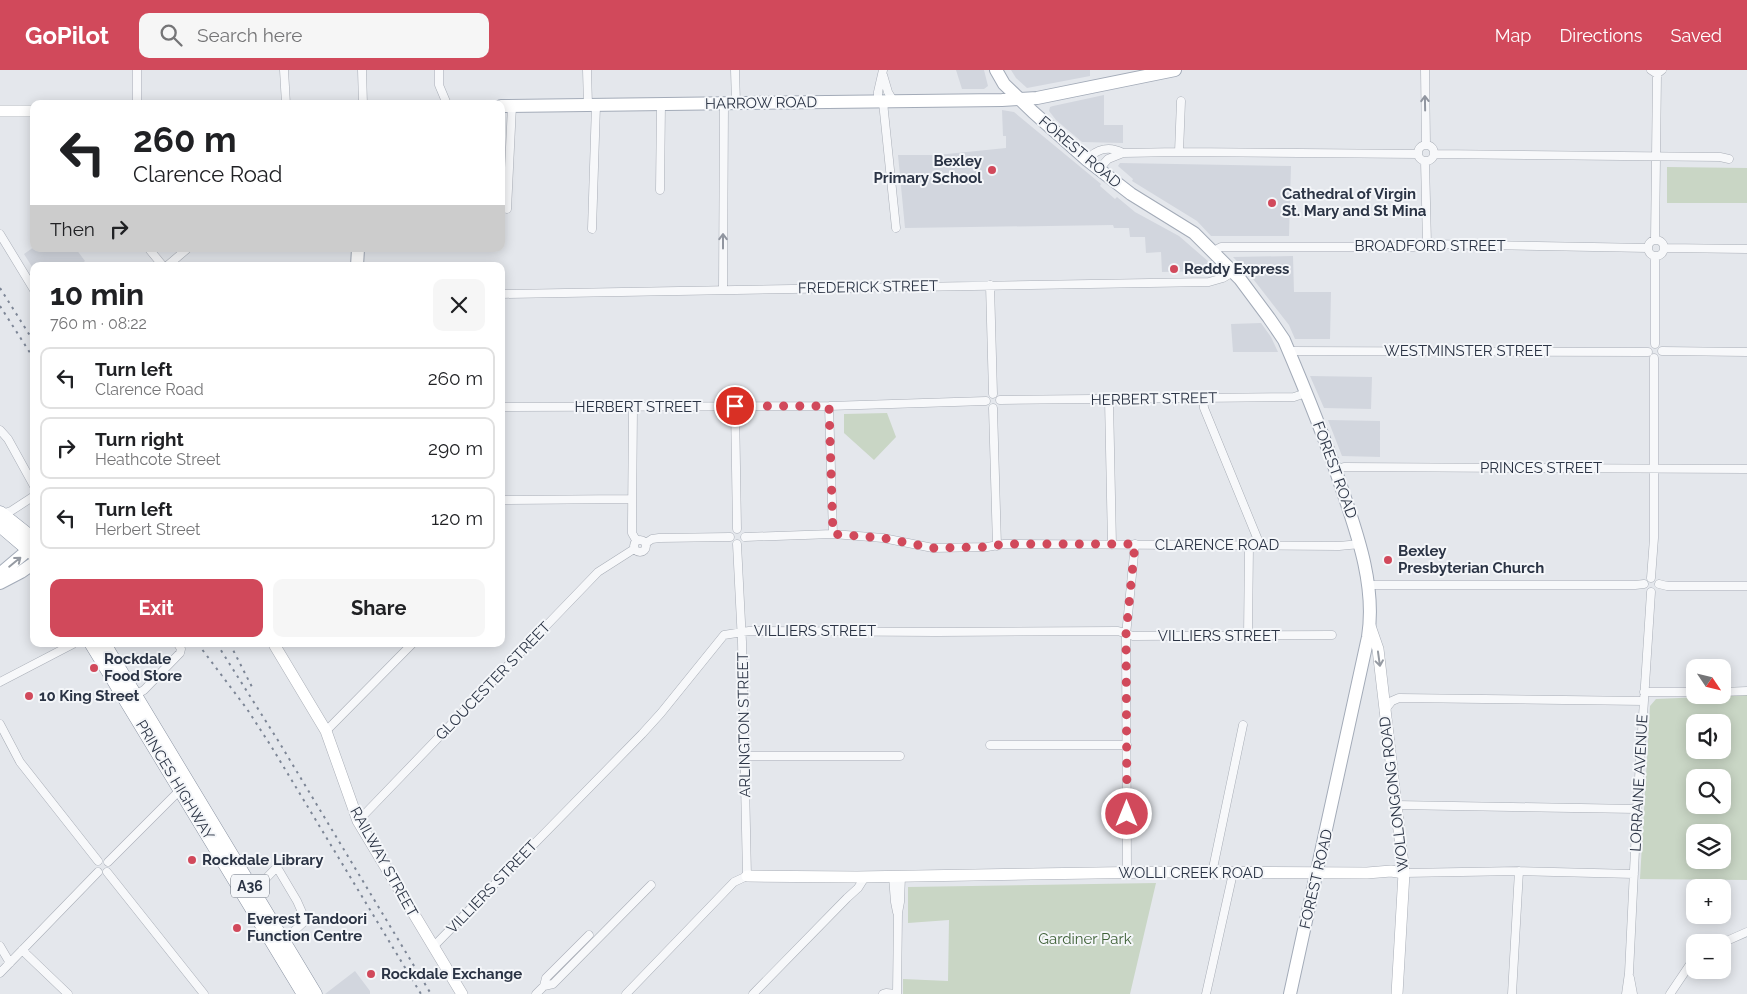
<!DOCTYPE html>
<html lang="en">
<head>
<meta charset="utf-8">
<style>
  body { margin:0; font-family:Raleway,sans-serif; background:#f6f6f6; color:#202124; height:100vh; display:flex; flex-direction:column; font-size:19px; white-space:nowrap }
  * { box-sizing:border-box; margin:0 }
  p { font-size:16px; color:#757577 }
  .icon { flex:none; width:28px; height:28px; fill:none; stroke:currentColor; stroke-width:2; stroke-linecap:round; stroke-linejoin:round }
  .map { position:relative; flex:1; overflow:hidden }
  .panel { position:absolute; left:30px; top:192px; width:475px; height:385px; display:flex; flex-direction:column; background:#fff; border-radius:10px; box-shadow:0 2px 12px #0003 }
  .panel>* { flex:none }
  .top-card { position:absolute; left:30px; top:30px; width:475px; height:152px; border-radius:10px; box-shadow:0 2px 12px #0003; background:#fff; color:#202124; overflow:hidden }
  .needle { width:32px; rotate:125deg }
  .fabs { position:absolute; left:1686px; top:589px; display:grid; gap:10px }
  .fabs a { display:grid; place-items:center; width:45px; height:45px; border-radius:10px; background:#fff; box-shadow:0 2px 12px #0003; font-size:25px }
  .pin { position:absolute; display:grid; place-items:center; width:42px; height:42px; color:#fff; margin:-21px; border:2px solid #fff; border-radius:50%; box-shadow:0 1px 5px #0007 }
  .me { position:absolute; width:55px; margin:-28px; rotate:0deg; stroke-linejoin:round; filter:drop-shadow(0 0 4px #0008) }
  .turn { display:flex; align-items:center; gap:18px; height:105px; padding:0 20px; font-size:22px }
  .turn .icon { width:65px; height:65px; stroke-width:2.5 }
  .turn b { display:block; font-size:35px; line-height:42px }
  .then { display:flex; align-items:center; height:48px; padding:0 20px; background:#0003; gap:10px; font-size:19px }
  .round { display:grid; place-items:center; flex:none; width:52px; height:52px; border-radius:10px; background:#f6f6f6 }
  .head { display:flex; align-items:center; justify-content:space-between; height:85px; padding:0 20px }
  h1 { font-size:30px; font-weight:700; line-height:38px }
  .button { display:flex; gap:10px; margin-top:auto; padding:10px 20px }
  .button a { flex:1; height:58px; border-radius:10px; background:#d1495b; color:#fff; font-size:20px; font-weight:700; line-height:58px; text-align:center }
  .button a+a { background:#f6f6f6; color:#202124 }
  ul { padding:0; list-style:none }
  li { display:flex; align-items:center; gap:15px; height:62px; margin:0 10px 8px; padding:0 10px; border:2px solid #e0e0e0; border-radius:10px }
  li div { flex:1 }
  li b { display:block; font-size:19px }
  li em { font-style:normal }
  header { display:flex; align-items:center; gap:30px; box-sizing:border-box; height:70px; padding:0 25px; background:#d1495b; color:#fff }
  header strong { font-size:24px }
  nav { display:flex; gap:28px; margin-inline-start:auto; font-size:18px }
  .search { width:350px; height:45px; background:#f6f6f6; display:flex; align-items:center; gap:12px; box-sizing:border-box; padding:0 18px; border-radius:10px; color:#757577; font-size:19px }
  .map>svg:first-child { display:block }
</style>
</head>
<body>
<header>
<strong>GoPilot</strong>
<div class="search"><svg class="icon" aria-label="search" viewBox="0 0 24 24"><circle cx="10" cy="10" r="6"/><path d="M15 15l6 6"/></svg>Search here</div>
<nav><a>Map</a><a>Directions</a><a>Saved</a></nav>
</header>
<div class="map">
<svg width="1747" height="924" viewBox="0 0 1747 924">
  <rect width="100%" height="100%" fill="#e4e7ec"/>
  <path fill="#d2d6de" d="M956,0h28l4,16 -4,3h-22z
    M1011,0h79v6l-63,12 -11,-10z
    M1104,25v30h19v18l-41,-1 -26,-22 -7,-9 1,-4 3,-1z
    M1002,40l12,2 87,72 -1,2 15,13 2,-2 18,15 44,24 30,26 1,7 -3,2 -45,1 -1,-20 -15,1 -1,-16h-15l-1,-9h-15l-1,-3 -208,3 -7,-73h39l69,-7v-12h-3z
    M1120,93l171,3 -2,70h-78l-14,-15 -65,-40 1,-2 -15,-13z
    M34,177v2h42l9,12 -6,5h-45v4l-10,-16z
    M1293,186l1,36h37l-1,47h-35l-6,-14 -39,-50 -17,-18z
    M1261,253l10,14 7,15h-45l-2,-28z
    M1310,306l62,1 -1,32 -47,-1z
    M1328,350l52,1v36l-38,-1z
    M355,901l15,20v3h-45z"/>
  <path fill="#c9d6c5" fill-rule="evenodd" d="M1667,97l80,1v35h-80z
    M887,343l9,24 -22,23 -30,-27v-19z
    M1747,625v185l-107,-1 10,-173 6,-7zM1722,652v28h-27v-28zM1695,708h27v27h-27zM1722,762v28h-27v-28z
    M1156,813l-26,111h-227v-15l45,2 1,-61 -41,3v-36z"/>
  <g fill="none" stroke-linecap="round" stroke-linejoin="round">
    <defs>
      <path id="street" d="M137,0v34
        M284,0l2,34
        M362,0l1,34
        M439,0v15l8,19
        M587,0l1,35
        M735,0l1,33
        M1425,0l1,75
        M1651,0l6,4 5,-4
        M883,5l5,17 6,10
        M878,32v-10l5,-22
        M883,32l13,126
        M1418 83a8 8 0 1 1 16 0a8 8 0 1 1-16 0Z
        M1179,82l2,-51
        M1434,84l286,3 9,2
        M1087,90c10,-12 23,-14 36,-7
        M1425,91l2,83
        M1099,99l9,-10 15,-6 56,-1 239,2
        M660,120l1,-86
        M507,139l5,-103
        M592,159l4,-124
        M0,164l34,56
        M1648 178a8 8 0 1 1 16 0a8 8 0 1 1-16 0Z
        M1655,170l2,-166
        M1664,178l83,1
        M149,179l14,17
        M1212,182l9,-5h192l14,-3 221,4
        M1655,186v88
        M167,196l20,-17
        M990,215l3,109
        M723,220l1,-187
        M501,224l708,-12 14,-4 10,-6
        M1288,281l360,1
        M1662,281l85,1
        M1203,328l1,10 54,132 1,6
        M1000,330l294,-3 12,-4
        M1109,330l3,145
        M735,336l2,123
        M829,336l4,128
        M501,337l328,-1 157,-5
        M633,337l-1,117v9l4,7
        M993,338l4,138
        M0,360l8,9 26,47
        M1335,400l9,-3 403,2
        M501,430l130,-1
        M2,444l9,-3 23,-15
        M745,467l88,-3 50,4 50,10 54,-1 17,-3 335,2 21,-2
        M634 476a6 6 0 1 1 12 0a6 6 0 1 1-12 0Z
        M646,473l6,-4 7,-1 71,-1
        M1651,508l3,-40v-180
        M1659,514l8,2h80
        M1367,515h268l9,-1
        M1248,566l1,-91
        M0,612l73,-38
        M1644,622h51
        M1722,622l25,-1
        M132,627l12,-7 36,-37 1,-4 -3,-5
        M1384,641l8,-10 7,-3 245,3
        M0,654l20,38 78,99
        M326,661l86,-87
        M990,675h137
        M745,686h155
        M1396,735l241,4
        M358,751l240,-249 36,-23
        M108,792l75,-75
        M107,802l97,122
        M1127,803l-1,-238 9,-91
        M1212,803l31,-148
        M1404,803l115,-2 115,3
        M893,807l2,25 2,10
        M251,824l24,-25h3l19,32 8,18v2l-24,22
        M1722,873l25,-11
        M0,876l10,17
        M433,877l209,-213 19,-21 63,-78 25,-4 187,1 182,-1 15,5 199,-1
        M22,880l46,44
        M0,903l98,-101
        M1630,908l3,16
        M544,916l9,-2 98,-99
        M536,924l8,-8 2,-8 43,-43
        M626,924l108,-112 13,-6 -5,-234 -5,-98
        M753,924l94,-96 11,-10 7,-11
        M883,924l3,-1 10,1
        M897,924l1,-81 2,-11 1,-26
        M1206,924l27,-121
        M1512,924l7,-123
        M1626,924l3,-21 8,-164 14,-217
        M1670,924l25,-37"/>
      <path id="secondary" d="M0,41h34
        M1370,556l8,23 26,224 -7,121
        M275,576l51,85 32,90 104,173
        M747,806l110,1 302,-5 208,1 24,-2 13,2"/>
      <path id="primary" d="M996,0l8,14 29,28 54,48 44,34 63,39 46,46 29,39 15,22c21,49 41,98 58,149 16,47 34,98 26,148l-78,357
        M501,36l501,-6 35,-2 138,-28
        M357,196l1,-17
        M0,504l34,-29
        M0,513l21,-11 13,-9"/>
      <path id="highway" d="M0,443l34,27
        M0,455l34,29
        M92,574l212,350
        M104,574l211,350"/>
    </defs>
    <use href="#street" stroke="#a9aeb7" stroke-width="9"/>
    <use href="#secondary" stroke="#a9aeb7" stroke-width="12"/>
    <use href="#primary" stroke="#a3abb8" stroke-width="14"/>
    <use href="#highway" stroke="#8b94a3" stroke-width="15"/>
    <use href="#street" stroke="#f7f8fa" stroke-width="8"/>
    <use href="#secondary" stroke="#fff" stroke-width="11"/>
    <use href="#primary" stroke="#fff" stroke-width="12"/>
    <use href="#highway" stroke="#fff" stroke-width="14"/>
    <path stroke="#7d8696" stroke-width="2" stroke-dasharray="2.5 5" stroke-linecap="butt" d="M0,218l34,54
      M0,236l34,53
      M198,574l49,65 24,37 150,248
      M217,574l62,98 152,252
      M230,574l22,43"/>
  </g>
  <defs><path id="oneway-shaft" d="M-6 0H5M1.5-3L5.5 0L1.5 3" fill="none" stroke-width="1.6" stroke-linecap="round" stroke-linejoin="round" transform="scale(1.25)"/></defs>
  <g stroke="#9196a0">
    <use href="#oneway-shaft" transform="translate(1425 33) rotate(-91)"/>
    <use href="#oneway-shaft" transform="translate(723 171) rotate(-90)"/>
  </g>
  <g stroke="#959aa2">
    <use href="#oneway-shaft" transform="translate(15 492) rotate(-39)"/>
    <use href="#oneway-shaft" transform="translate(1379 589) rotate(82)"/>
  </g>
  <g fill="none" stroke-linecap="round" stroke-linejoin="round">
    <path stroke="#d1495b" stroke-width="9" stroke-dasharray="0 16.2" d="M735,336h94l4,128 50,4 50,10 53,-1 18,-3h131l-9,90 1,180"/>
  </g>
  <g fill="#d1495b" stroke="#f4f6f9" stroke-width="2">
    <circle cx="992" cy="100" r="5"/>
    <circle cx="1272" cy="133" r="5"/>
    <circle cx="1174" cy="199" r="5"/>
    <circle cx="1388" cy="490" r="5"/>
    <circle cx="94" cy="598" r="5"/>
    <circle cx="29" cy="626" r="5"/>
    <circle cx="192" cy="790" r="5"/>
    <circle cx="237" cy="858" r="5"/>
    <circle cx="371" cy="904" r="5"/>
  </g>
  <g text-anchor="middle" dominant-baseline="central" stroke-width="4" stroke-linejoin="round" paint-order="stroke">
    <rect fill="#f4f6f9" stroke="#676e7b" stroke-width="1" x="231" y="804.5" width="38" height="23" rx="4"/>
    <g font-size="14" font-weight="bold" fill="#2b3445">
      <text x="250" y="816">A36</text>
    </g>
    <g font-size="15" fill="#2b3445" stroke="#f4f6f9">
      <text transform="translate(761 33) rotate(-1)">HARROW ROAD</text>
      <text transform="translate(1080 82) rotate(40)">FOREST ROAD</text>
      <text x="1430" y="176">BROADFORD STREET</text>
      <text transform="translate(868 217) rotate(-1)">FREDERICK STREET</text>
      <text x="1468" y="281">WESTMINSTER STREET</text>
      <text transform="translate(1154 329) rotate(-1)">HERBERT STREET</text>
      <text x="638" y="337">HERBERT STREET</text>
      <text x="1541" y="398">PRINCES STREET</text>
      <text transform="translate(1335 400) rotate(70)">FOREST ROAD</text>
      <text x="1217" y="475">CLARENCE ROAD</text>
      <text x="815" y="561">VILLIERS STREET</text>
      <text x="1219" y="566">VILLIERS STREET</text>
      <text transform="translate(493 611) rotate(-46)">GLOUCESTER STREET</text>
      <text transform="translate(744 655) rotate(-91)">ARLINGTON STREET</text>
      <text transform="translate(175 710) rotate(59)">PRINCES HIGHWAY</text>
      <text transform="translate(1639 713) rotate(-87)">LORRAINE AVENUE</text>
      <text transform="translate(1394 724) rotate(-97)">WOLLONGONG ROAD</text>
      <text transform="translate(384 792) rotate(61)">RAILWAY STREET</text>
      <text x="1191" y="803">WOLLI CREEK ROAD</text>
      <text transform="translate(1316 809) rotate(-77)">FOREST ROAD</text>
      <text transform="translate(492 817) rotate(-46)">VILLIERS STREET</text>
    </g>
    <g font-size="15" font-weight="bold" fill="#2b3445" stroke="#f4f6f9" text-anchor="start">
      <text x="982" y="91" text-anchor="end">Bexley<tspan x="982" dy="17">Primary School</tspan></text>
      <text x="1282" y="124">Cathedral of Virgin<tspan x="1282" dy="17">St. Mary and St Mina</tspan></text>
      <text x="1184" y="199">Reddy Express</text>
      <text x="1398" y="481">Bexley<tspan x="1398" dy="17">Presbyterian Church</tspan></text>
      <text x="104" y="589">Rockdale<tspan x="104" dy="17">Food Store</tspan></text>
      <text x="39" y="626">10 King Street</text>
      <text x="202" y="790">Rockdale Library</text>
      <text x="247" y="849">Everest Tandoori<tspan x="247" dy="17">Function Centre</tspan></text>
      <text x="381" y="904">Rockdale Exchange</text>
    </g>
    <g font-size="15" fill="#3f6138" stroke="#f4f6f9">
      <text x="1085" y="869">Gardiner Park</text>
    </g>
  </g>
</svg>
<div class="fabs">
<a><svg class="needle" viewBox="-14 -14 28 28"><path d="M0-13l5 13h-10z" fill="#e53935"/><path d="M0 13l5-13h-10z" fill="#757577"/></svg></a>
<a><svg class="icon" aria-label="sound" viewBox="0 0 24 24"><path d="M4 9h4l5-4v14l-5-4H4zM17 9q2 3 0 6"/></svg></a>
<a><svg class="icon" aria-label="search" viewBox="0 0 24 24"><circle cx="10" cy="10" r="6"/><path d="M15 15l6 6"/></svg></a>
<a><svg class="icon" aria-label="layers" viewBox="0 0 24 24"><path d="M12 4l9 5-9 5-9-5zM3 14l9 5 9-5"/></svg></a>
<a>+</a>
<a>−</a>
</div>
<div class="pin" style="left:735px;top:336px;background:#d93025"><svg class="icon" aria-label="arrive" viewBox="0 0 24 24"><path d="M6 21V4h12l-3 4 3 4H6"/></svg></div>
<svg class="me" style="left:1127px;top:744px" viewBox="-20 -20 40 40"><circle r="17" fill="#d1495b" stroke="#fff" stroke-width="3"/><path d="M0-11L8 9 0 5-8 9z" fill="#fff"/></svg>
<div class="top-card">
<div class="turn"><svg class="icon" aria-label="left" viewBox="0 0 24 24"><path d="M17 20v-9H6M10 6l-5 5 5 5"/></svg><div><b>260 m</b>Clarence Road</div></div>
<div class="then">Then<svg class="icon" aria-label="right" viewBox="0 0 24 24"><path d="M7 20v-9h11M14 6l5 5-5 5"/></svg></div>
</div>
<section class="panel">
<div class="head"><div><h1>10 min</h1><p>760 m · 08:22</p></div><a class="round"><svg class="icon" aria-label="close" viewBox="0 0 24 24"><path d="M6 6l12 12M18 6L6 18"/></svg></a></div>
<ul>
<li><svg class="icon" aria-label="left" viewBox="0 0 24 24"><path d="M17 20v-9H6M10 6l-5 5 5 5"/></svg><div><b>Turn left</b><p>Clarence Road</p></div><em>260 m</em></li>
<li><svg class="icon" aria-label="right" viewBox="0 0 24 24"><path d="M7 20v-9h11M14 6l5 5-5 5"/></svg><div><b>Turn right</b><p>Heathcote Street</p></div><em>290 m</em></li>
<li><svg class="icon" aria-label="left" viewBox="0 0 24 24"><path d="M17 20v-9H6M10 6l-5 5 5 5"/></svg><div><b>Turn left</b><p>Herbert Street</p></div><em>120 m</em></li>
</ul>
<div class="button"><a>Exit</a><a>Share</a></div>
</section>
</div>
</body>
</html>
